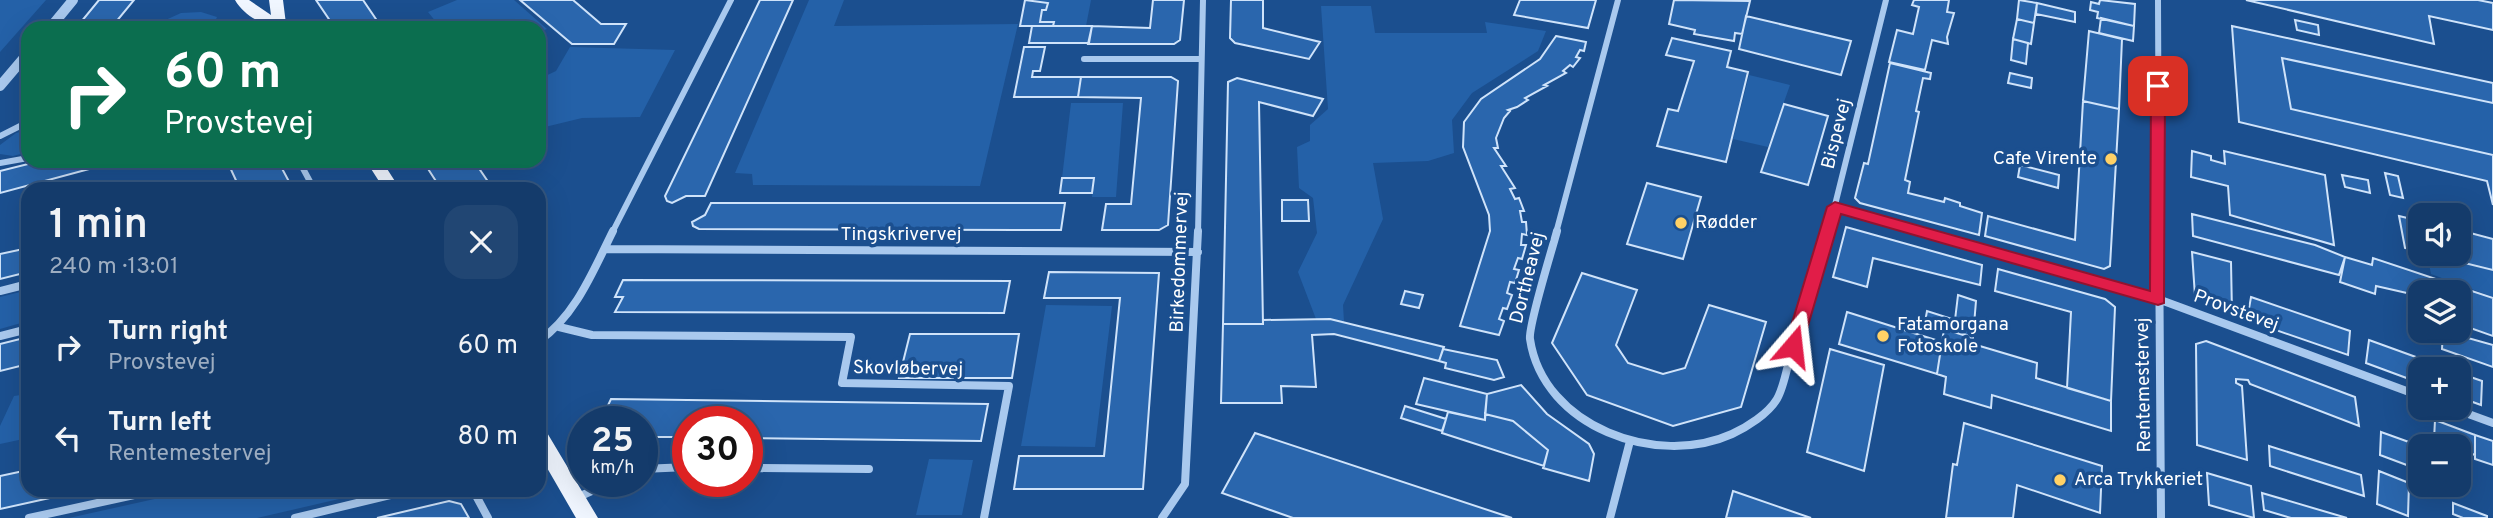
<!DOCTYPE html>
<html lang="en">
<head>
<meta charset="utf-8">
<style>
  body { margin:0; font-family:Overpass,sans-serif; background:#214673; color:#f1f3f6; height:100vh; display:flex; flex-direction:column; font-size:26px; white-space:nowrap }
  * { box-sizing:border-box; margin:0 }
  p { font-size:23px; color:#9dadc1 }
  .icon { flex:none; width:38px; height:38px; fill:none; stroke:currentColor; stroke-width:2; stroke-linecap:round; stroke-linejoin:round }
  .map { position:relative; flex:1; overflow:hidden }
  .details { position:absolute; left:21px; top:182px; width:525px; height:315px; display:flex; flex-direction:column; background:#143b6b; border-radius:21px; box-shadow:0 7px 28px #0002,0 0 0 2px #33557e }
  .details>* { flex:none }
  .hud { position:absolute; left:21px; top:21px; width:525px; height:147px; border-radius:21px; box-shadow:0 7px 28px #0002,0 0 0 2px #33557e; background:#0b6e4f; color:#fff; overflow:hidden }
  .buttons { position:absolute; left:2408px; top:203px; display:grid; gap:14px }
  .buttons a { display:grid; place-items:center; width:63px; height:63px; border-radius:14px; background:#143b6b; box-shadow:0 7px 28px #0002,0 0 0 2px #33557e; font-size:35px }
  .speed { position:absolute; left:567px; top:406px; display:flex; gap:14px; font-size:35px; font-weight:700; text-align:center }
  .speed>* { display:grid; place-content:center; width:91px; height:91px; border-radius:50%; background:#143b6b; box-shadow:0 7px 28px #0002,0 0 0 2px #33557e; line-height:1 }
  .speed small { font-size:18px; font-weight:400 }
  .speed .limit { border:10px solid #d22; background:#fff; color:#111 }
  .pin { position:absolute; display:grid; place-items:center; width:60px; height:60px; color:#fff; margin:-30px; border-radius:14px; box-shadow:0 4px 10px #0006 }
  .me { position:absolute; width:77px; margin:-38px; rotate:17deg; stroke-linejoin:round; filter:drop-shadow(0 0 5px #0008) }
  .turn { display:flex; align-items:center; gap:24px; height:147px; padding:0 28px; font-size:32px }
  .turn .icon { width:91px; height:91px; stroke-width:2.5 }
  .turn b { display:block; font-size:49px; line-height:60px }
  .round { display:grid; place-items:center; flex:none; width:74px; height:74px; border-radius:21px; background:#214673 }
  .overview { display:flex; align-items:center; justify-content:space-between; height:119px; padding:0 28px }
  h1 { font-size:42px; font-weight:600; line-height:52px }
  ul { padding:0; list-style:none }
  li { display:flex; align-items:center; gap:21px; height:91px; padding:0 28px }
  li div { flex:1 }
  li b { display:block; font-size:26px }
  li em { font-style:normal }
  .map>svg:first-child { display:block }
</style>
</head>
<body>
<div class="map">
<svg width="2493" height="518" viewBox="0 0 2493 518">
  <rect width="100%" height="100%" fill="#1b4f8f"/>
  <path fill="#2461a8" d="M0,0h46l-46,52z
    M457,0h57l33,29 -8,3v-4h-98l-13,-16z
    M809,0h35l-10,26 184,-2 -38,162 -227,-1 -1,-11 -17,-1z
    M1035,0h56l-5,26h-33l1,-3 -14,-1 2,-12 4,-1 2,-6h-13z
    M1321,6h50l4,27h112l-2,-11 61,9 -8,20 -66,42 -20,27 2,33 -26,8 -55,2 10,56 -40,86 1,17 -28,-3 -18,-47 19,-39 -4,-35 -14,-10 -2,-41 13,-6v-16l18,-16z
    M201,12l16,5 -5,11h-64l33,-15z
    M570,47l105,3 -35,67 -58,1 -37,9 -6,-8v-40l17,-8z
    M2282,58l211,45v52l-202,-46z
    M1749,75l41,10 -22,62 -35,-8z
    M1071,103h52l-7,94h-24l2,-18 -32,-1z
    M28,130v22l-15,4 -13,-2v-9l16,-12z
    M2427,254l66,17v26l-62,-23z
    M28,290v31l-28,8v-32z
    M1046,305l66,1 -17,141 -74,-1z
    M28,394v44l-28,6v-18l14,-30z
    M929,459l44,1 -11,55h-46z
    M195,490h183l-121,28h-188z"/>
  <path fill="#2a66ad" stroke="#cfe3fa" stroke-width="2" d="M99,0h35l-23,28h-35z
    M316,0h47l19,28h-47z
    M520,0h53l28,24h25l-12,20h-42z
    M760,0h33l-88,196h-19l-14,7 -5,-2 -2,-5z
    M1025,0l23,3 -2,7h-4l-2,12h14l-1,4h-33z
    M1153,0h31l-4,40 -6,4h-86l4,-18 58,2z
    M1231,0h32v28l57,14 -11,17 -74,-16 -5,-5z
    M1520,0h76l-8,28 -74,-13z
    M1674,0l76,1 -8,33 -7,-1 -1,8 -40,-7 1,-4 -26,-6z
    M1914,0h35l-2,12 7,1 -7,24 1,7 -16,-4 -7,30 -36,-8 8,-32 16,4 6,-27 -7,-2z
    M2019,0l18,3 -3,20 -17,-4z
    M2100,0l35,4 -1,22 -37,-8 1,-6 -8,-2 1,-8 8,2z
    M2246,0h232l15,3v27l-64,-14 5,28z
    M2037,3l38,9v10l-39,-8z
    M1746,16l105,25 -10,34 -102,-26z
    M2101,18l33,8 -1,15 -34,-8z
    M2017,19l17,4 -3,21 -18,-5z
    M2295,20l23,5 1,10 -22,-5z
    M1032,26h60l-3,17h-60z
    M2232,26l261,57v20l-211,-45 9,51 202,46v50l-6,-24 -248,-59z
    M2089,31l33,8 -3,70 -36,-8z
    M1556,36l30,6 -2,9 -4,-1 -4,7 4,1 -7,9 -3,-2 -7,6 3,2 -22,12 3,1 -22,12 3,2 -11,7 -9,3 2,1 -6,7 -8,20 2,10h-4l12,18h-5l14,22 -5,1 5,10 4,-1 5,13h-4l2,11h4l1,13 -5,-1 -1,11h5l-4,14 -4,-1 -4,11 5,1 -4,13 -5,-1 -3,11 5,2 -5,14 -4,-1 -4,11 5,2 -5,14 -39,-9 30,-95 -1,-16 -26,-68 1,-25 17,-23 59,-40z
    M1672,38l59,13 -4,16 21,5 -22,90 -69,-16 11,-37 10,2 16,-50 -28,-6z
    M2013,39l15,4 -2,21 -15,-4z
    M1024,47h21l-5,24h-7l-1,6h49l-3,20h-64z
    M1890,63l41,10 -1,6 -7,-1 -7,33 3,1 -14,68 5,2 -2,11 36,9 1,-4 15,5v3l22,7 -3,22 -119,-32 -5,-5 9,-35 4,1z
    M2010,73l22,5 -1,10 -23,-5z
    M1081,77h90l7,4 -10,144 -9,5h-57l4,-26h25l10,-106 -63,-1z
    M1237,78l86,21 -10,17 -54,-14 4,222h-40l5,-242z
    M2083,101l36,8 -9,157 -6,3 -119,-33 3,-20 87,24z
    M1784,104l44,12 -20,69 -47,-13z
    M2192,151l19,5v4l14,4 -1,-13 101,24 9,70 -104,-30 -2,-29 -37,-9z
    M40,161h79l-119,32v-22z
    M227,161h51l15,28h-53z
    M423,161h51l19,28h-52z
    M2020,165l39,10 -1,13 -40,-11z
    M2385,173l13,3 5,22 -13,-3z
    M2342,175l26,5 2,13 -25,-6z
    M1062,178h32l-2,15h-32z
    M1647,183l54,14 -18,62 -56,-15z
    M1282,200h26l1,21h-27z
    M711,203h354l-4,27 -362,-1 -6,-3 -1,-4 13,-7z
    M2192,214l123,31 30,12 -6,18 -146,-39z
    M2399,216l21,5v31l-15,-4z
    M1846,227l136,38 -2,20 -107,-27 -6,29 -34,-10z
    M2459,230l34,9v31l-65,-16h31z
    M28,248v24l-28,7v-25z
    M2192,252l39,10 1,52 -37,-18z
    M2345,257l27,8 1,-7 120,40v38l-34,-12v-32h-39v4l-44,-10 -1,8 -35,-12z
    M1998,269l107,30 10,8 -4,94 -44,-13 4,-76 -76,-21z
    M1049,272l110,1 -16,216h-129l5,-33h85l16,-158h-76z
    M1582,273l55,17 -21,55 12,18 35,11 22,-6 24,-63 57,17 -25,85 -68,19 -86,-31 -35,-52z
    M623,280l387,1 -6,32 -389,-1 8,-15h-8z
    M1405,291l18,4 -4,13 -18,-4z
    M1958,295l18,6 -3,36 -48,-15 2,-11 28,9z
    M2251,297l99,34 -2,24 -101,-35z
    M1847,312l95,30 -5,32 -98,-30z
    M1330,319l114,28 -5,14 -105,-27 -22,1 4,52 -35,-1 1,17h-61l2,-79h40v-4z
    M1944,329l29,9v6l64,19 -1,15 75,23v30l-119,-36 -1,13 -47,-14 2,-17 -9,-3z
    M2443,331l50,14v22l-51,-18z
    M910,334h109l-7,44h-113z
    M28,337v27l-28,7v-27z
    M2369,340l80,29h-29v14l-54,-20z
    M2206,341l149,56 4,29 -109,-42 -2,-4 -12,-1v4l6,3 5,74 -50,-15 -1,-101z
    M1443,349l54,11 7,17 -10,3 -49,-12 1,-5 -7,-2z
    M1830,349l54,16 -20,106 -57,-19z
    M2459,373l23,8 -1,24 -22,-8z
    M1424,378l63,16 -2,26 -69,-16z
    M1521,385l26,29 42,30 5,10 -5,27 -46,-13 5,-18 -35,-29 -28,-7 2,-20z
    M611,399l377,5 -7,37 -234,-3v-16h-59v15h-46v-15l-41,-2z
    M1405,406l41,13 -4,12 -41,-13z
    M1448,412l37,8v-6l28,7 35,29 -4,16 -102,-33z
    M2435,420l40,15v20l-16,-6v-3l-25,-6z
    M1964,423l138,43 -2,47 -83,-28 -4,33h-67l7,-54 4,1z
    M2381,432l39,14v24l-40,-15z
    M1255,433l257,85h-219l-71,-25z
    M2475,435l18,6v24l-18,-6z
    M2269,446l92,29 3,21 -94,-30z
    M28,470v20h58l-86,19v-33z
    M2379,471l30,12 -1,33 -31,-12z
    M2207,473l44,13 3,32 -45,-13z
    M1733,491l78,27h-85z
    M2262,493l85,25h-56l-27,-8z
    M449,501l12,3 8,14h-92z
    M2453,503l34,13v2h-24l-10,-4z"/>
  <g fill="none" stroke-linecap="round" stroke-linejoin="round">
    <path stroke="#a9c9ee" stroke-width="6" d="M2158,0l1,233
      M1084,59h117
      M0,136l28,-14
      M299,161l15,28
      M0,163l28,-5
      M1835,207l92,26
      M612,233l119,-233
      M1198,233l5,-233
      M1556,233l62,-233
      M1828,233l58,-233"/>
    <path stroke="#a9c9ee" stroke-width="8" d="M1557,231c-5,19 -29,95 -27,108 13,88 127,129 202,95 15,-7 36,-20 45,-35 7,-12 10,-32 14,-46 12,-40 25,-81 37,-122
      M1921,231l237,68 262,97
      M2159,231l2,287
      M605,249l593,3
      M0,291l28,-7
      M559,327l33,8 259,2 -9,46 167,3 -25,132
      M0,336l28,-7
      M539,341c37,-26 54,-70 74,-110
      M2452,408l41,15
      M747,468l122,1
      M642,469l46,-2
      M473,490l15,28
      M576,498l38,-17
      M29,518l128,-28
      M295,518l116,-28
      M1162,518l23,-34 13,-253
      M1610,518l20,-77"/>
    <path stroke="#a9c9ee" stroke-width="10" d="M50,28l23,-28
      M0,86l28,-33"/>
    <path fill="#f0f6ff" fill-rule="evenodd" d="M235,0h14l22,15 -2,-15h14l3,24 4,4c-21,0 -44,-9 -55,-28z
      M366,161h16l18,28h-16z
      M539,428l7,3 52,87h-22l-37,-64z"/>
  </g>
  <path fill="#e11d48" stroke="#92132f" stroke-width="2" d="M2158,82l7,4 -1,217 -6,2 -317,-91 -39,132 -9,7 -6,-2 -2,-5 42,-139 8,-5 315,89 1,-205z"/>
  <g fill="#ffd166" stroke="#1b4f8f" stroke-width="2.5">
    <circle cx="2111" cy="159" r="7"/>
    <circle cx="1681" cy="223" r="7"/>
    <circle cx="1883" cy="336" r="7"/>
    <circle cx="2060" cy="480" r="7"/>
  </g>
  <g text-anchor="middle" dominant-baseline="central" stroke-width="7" stroke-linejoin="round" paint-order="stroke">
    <g font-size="19" fill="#fff" stroke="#1b4f8f">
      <text transform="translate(1837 134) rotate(-76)">Bispevej</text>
      <text x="901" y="235">Tingskrivervej</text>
      <text transform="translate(1180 262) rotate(-88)">Birkedommervej</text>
      <text transform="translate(1528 278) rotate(-76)">Dortheavej</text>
      <text transform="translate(2236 311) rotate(20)">Provstevej</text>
      <text transform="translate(908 369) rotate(1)">Skovløbervej</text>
      <text transform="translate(2144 385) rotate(-91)">Rentemestervej</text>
    </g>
    <g font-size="19" fill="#fff" stroke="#1b4f8f" text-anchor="start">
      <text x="2097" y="159" text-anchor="end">Cafe Virente</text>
      <text x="1695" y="223">Rødder</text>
      <text x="1897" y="325">Fatamorgana<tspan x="1897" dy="22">Fotoskole</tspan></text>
      <text x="2074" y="480">Arca Trykkeriet</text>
    </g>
  </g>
</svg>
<div class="buttons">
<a><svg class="icon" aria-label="sound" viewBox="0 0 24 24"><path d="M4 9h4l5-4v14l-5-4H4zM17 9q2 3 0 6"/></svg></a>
<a><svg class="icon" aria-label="layers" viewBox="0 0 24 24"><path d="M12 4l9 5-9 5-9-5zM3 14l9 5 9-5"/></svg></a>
<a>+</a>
<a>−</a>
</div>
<div class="speed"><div>25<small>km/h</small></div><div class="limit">30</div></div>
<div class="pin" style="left:2158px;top:86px;background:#d93025"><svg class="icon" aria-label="arrive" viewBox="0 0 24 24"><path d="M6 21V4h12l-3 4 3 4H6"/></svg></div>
<svg class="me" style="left:1793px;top:346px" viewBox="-20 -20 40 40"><path d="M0-17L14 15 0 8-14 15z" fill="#e11d48" stroke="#fff" stroke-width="4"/></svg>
<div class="hud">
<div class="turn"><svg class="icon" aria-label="right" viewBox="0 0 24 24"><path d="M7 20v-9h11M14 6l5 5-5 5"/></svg><div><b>60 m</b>Provstevej</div></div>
</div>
<section class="details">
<div class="overview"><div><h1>1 min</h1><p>240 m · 13:01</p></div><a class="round"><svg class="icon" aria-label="close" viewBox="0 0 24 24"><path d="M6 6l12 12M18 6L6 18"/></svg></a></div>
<ul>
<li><svg class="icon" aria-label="right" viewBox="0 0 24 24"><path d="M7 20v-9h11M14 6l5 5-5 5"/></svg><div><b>Turn right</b><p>Provstevej</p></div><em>60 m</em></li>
<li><svg class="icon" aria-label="left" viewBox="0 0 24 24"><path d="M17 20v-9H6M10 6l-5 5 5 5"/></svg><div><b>Turn left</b><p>Rentemestervej</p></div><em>80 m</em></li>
</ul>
</section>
</div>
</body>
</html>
